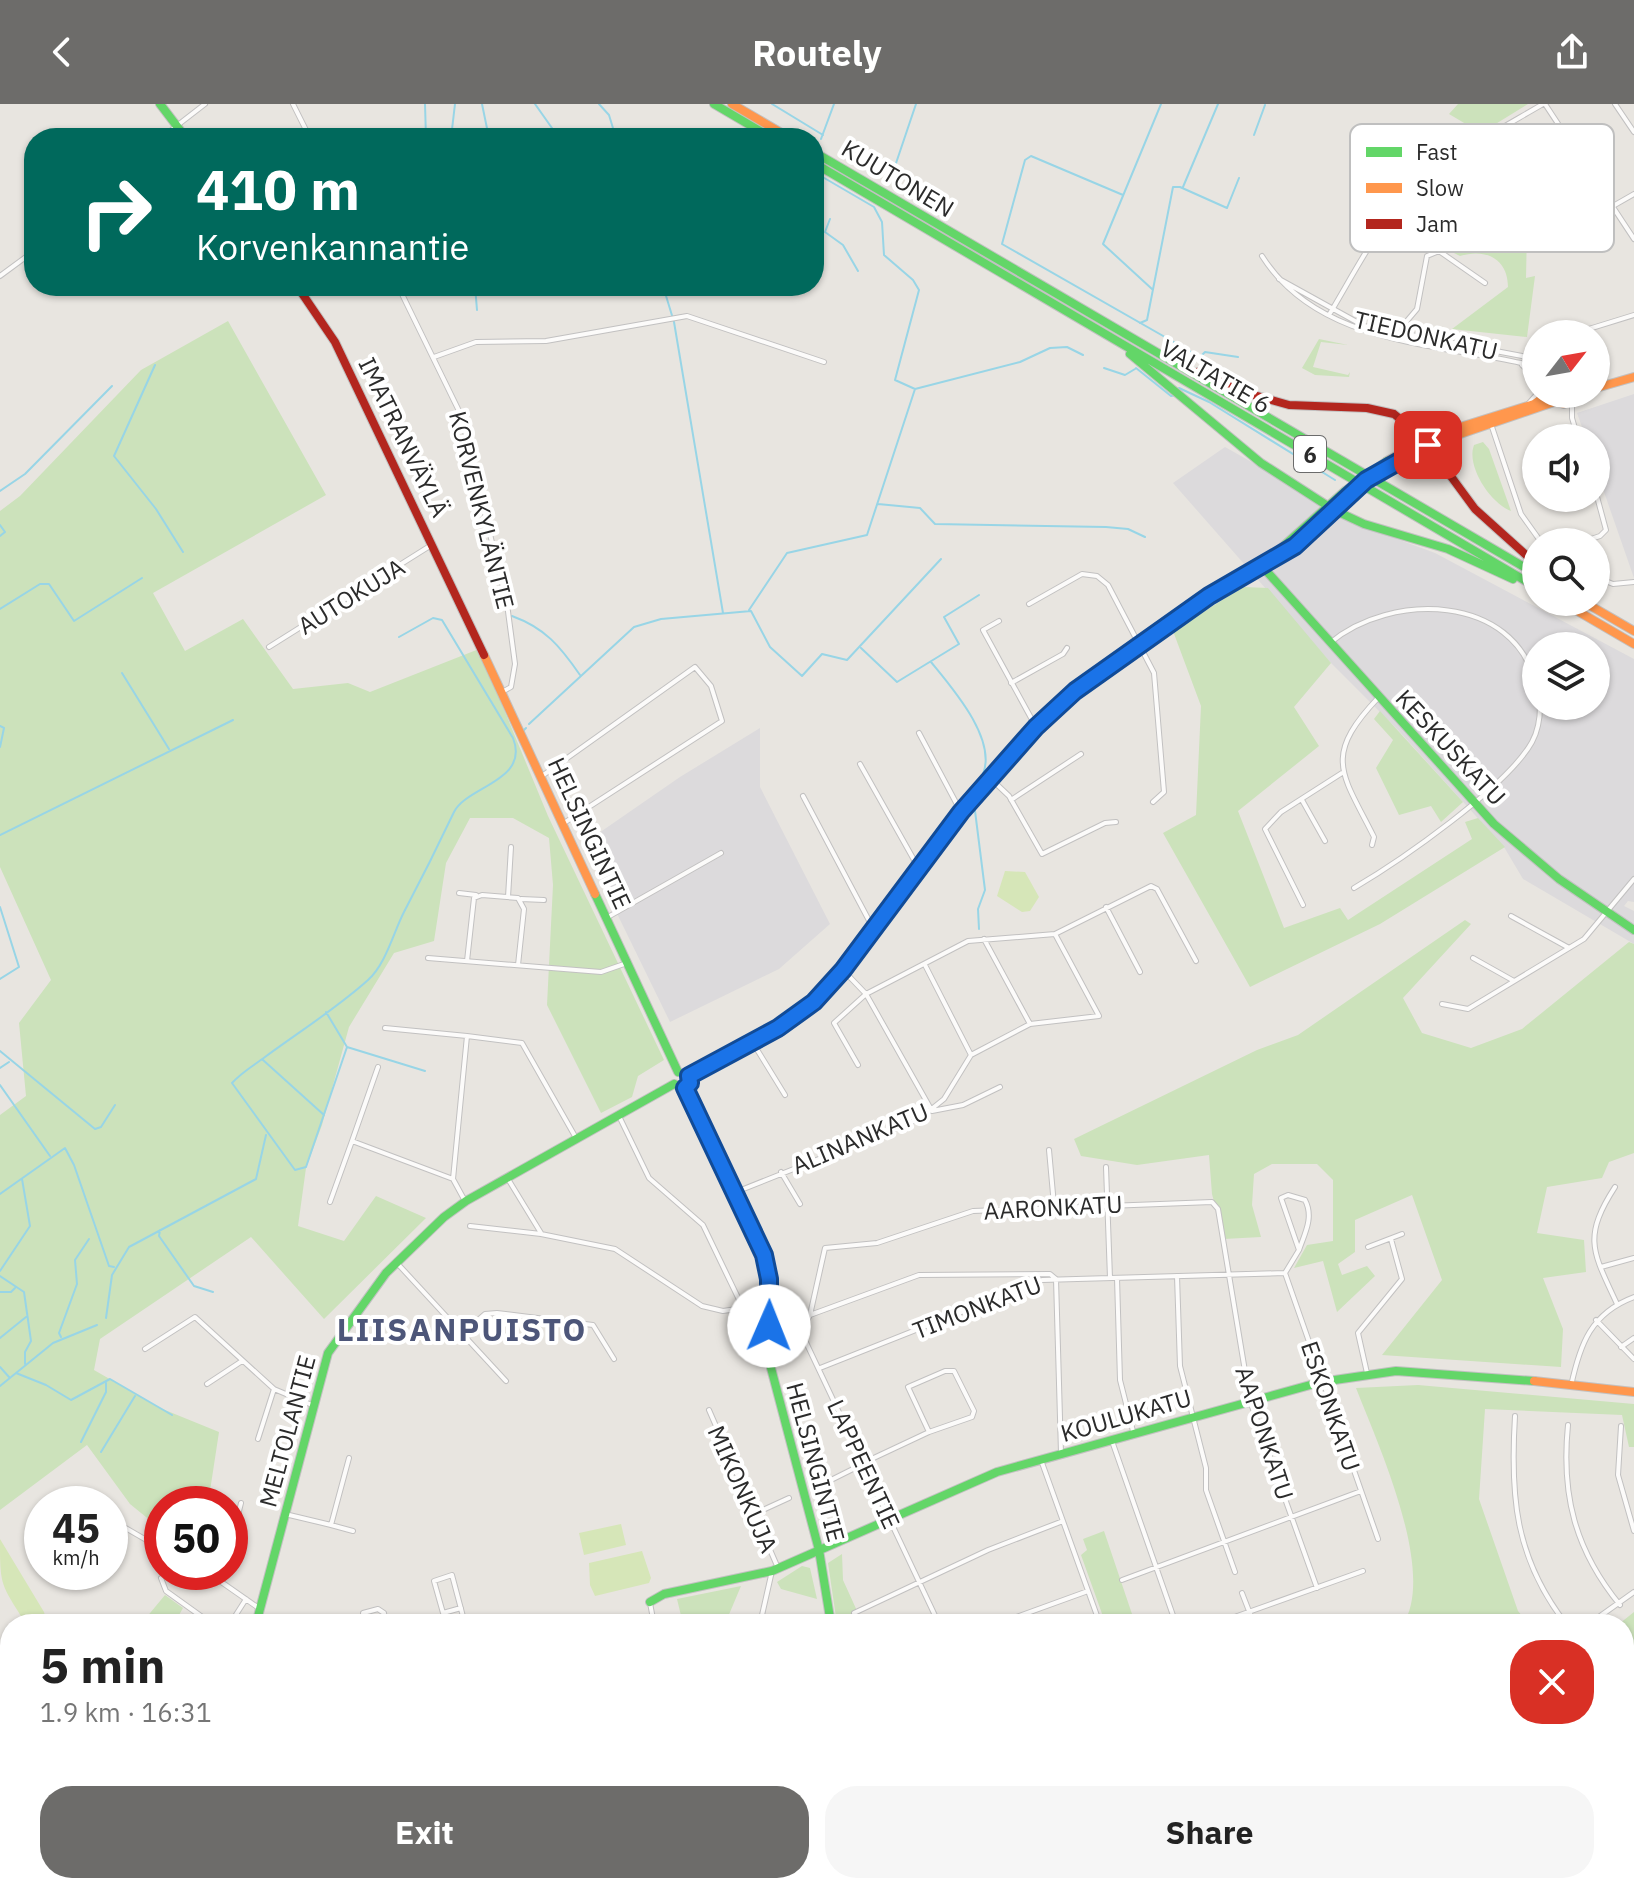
<!DOCTYPE html>
<html lang="en">
<head>
<meta charset="utf-8">
<style>
  body { margin:0; font-family:"IBM Plex Sans",sans-serif; background:#f6f6f6; color:#222; height:100vh; display:flex; flex-direction:column; font-size:30px; white-space:nowrap }
  * { box-sizing:border-box; margin:0 }
  p { font-size:26px; color:#767676 }
  .icon { flex:none; width:44px; height:44px; fill:none; stroke:currentColor; stroke-width:2; stroke-linecap:round; stroke-linejoin:round }
  .map { position:relative; flex:1; overflow:hidden }
  .sheet { position:absolute; left:0px; top:1510px; width:1634px; height:280px; display:flex; flex-direction:column; background:#fff; border-radius:32px 32px 0 0; box-shadow:0 2px 6px #0004 }
  .sheet>* { flex:none }
  .top-card { position:absolute; left:24px; top:24px; width:800px; height:168px; border-radius:32px; box-shadow:0 2px 6px #0004; background:#00695c; color:#fff; overflow:hidden }
  .needle { width:52px; rotate:59deg }
  .tools { position:absolute; left:1522px; top:216px; display:grid; gap:16px }
  .tools a { display:grid; place-items:center; width:88px; height:88px; border-radius:50%; background:#fff; box-shadow:0 2px 6px #0004; font-size:40px }
  .speed { position:absolute; left:24px; top:1382px; display:flex; gap:16px; font-size:40px; font-weight:700; text-align:center }
  .speed>* { display:grid; place-content:center; width:104px; height:104px; border-radius:50%; background:#fff; box-shadow:0 2px 6px #0004; line-height:1 }
  .speed small { font-size:20px; font-weight:400 }
  .speed .limit { border:12px solid #d22; background:#fff; color:#111 }
  .pin { position:absolute; display:grid; place-items:center; width:68px; height:68px; color:#fff; margin:-34px; border-radius:16px; box-shadow:0 4px 12px #0006 }
  .me { position:absolute; width:88px; margin:-44px; rotate:1deg; stroke-linejoin:round; filter:drop-shadow(0 0 6px #0008) }
  .turn { display:flex; align-items:center; gap:28px; height:168px; padding:0 40px; font-size:36px }
  .turn .icon { width:104px; height:104px; stroke-width:2.5 }
  .turn b { display:block; font-size:56px; line-height:68px }
  .round { display:grid; place-items:center; flex:none; width:84px; height:84px; border-radius:32px; background:#f6f6f6 }
  .summary { display:flex; align-items:center; justify-content:space-between; height:136px; padding:0 40px }
  h1 { font-size:48px; font-weight:700; line-height:60px }
  .cta { display:flex; gap:16px; margin-top:auto; padding:16px 40px }
  .cta a { flex:1; height:92px; border-radius:32px; background:#6d6c6a; color:#fff; font-size:32px; font-weight:700; line-height:92px; text-align:center }
  .cta a+a { background:#f6f6f6; color:#222 }
  header { display:flex; justify-content:space-between; align-items:center; height:104px; padding:0 40px; background:#6d6c6a; color:#fff; font-size:36px; font-weight:700 }
  .map>svg:first-child { display:block }
</style>
</head>
<body>
<header><svg class="icon" aria-label="back" viewBox="0 0 24 24"><path d="M15 5l-7 7 7 7"/></svg>Routely<svg class="icon" aria-label="share" viewBox="0 0 24 24"><path d="M12 15V3M7 8l5-5 5 5M5 13v7h14v-7"/></svg></header>
<div class="map">
<svg width="1634" height="1790" viewBox="0 0 1634 1790">
  <rect width="100%" height="100%" fill="#e8e5e0"/>
  <path fill="#dcdadc" fill-rule="evenodd" d="M1634,290v184l-38,-109v-31h-10l-9,-25z
    M1225,343l145,82 65,24 199,106v243l-6,-1 -4,5 10,5v33l-111,-65 -19,-32 -106,-117 -67,-67 -158,-180zM1536,542h60v60h-60z
    M760,624v59l70,137 -51,45 -109,53 -87,-178 97,-67z"/>
  <path fill="#cce2bb" d="M1458,0h70l-47,29 -32,-19z
    M1507,104l20,22 -1,48 9,-2 -8,61 -75,-8 56,-42c0,-28 -22,-39 -48,-31l-20,-10 6,-15 56,20 10,-8 -13,-21z
    M228,217l98,174 -173,98 32,58 58,-32 50,70 55,-6 22,9 109,-43 69,167 116,244 -26,16 -6,21 -31,16 -54,-108 6,-120 -4,-47 -36,-20h-43l-24,45 -12,78 -40,12 -45,74 -27,98 -16,43 -8,58 46,15 32,-45 50,22 -102,101 -73,-82 -151,102 -6,31 66,38 59,24 -11,72h-46v26l-32,-26 -43,-59 -87,65v-395l26,-19 -7,-73 32,-43 -51,-113v-356l20,-15 121,-126z
    M1319,235l29,6 -27,-3 -8,25 35,8 2,-3 -1,5 -34,-2 -13,-7z
    M1483,338l6,7 22,62c-21,-8 -45,-45 -37,-66z
    M1243,483l25,1 63,75 -37,44 25,39 -81,65 46,117 56,-20 8,12 124,-81 -7,-17 13,-4 27,29 -125,77 -130,63 -87,-154 33,-18 5,-109 -28,-75z
    M1380,607l83,91 -22,20 -10,-16 -32,9 -23,-47 17,-28 -19,-21z
    M1465,816l6,4 -68,74 19,35 49,15 51,-19 107,-87 5,2v209l-25,9 -7,16 -55,9 -10,46 47,7 2,32 -43,6 20,51 -2,38 -179,-12 60,-75 -30,-85 -57,25v32l-17,12 4,11 25,-9 8,10 -38,36 -14,-51 -29,7 13,-23 26,-4v-61l-16,-16h-45l-18,10 -2,31 9,32 -37,2 -12,-45 -3,-39 -72,10 -56,-9 -7,-17 183,-89 41,-15z
    M1418,1281l216,19v43h-5l-7,-32 -137,-6 -6,90 39,112 11,13h-126c34,-52 -26,-182 -47,-236z
    M1104,1427l28,83 -27,8 -24,-67 6,-5 -4,-11z
    M842,1450l1,26 20,44h-26l-9,-61z
    M802,1462l8,2 7,31 -36,-10 -4,-7z
    M741,1482l-16,38h-42l-6,-25z
    M165,1491l18,13 -9,16h-33z
    M1634,1508v282h-182l-2,-10h174v-260h-5z
    M0,1583l10,9v73l-10,-3z"/>
  <path fill="#d6e6b8" d="M1005,767l20,1 14,25 -9,14 -8,1 -25,-16z
    M621,1420l5,21 -42,10 -5,-22z
    M0,1435l44,73 3,12h-21c-25,-41 -26,-36 -26,-85z
    M642,1447l9,27 -2,5 -54,13 -5,-11 -1,-22z"/>
  <g fill="none" stroke-linecap="round" stroke-linejoin="round">
    <path stroke="#98d5e6" stroke-width="2" d="M425,0l1,34
      M482,0l7,34
      M535,0l24,34
      M599,0l10,11 7,23
      M772,0l51,31
      M1254,31l11,-30
      M451,34l4,-34
      M821,35l13,-35
      M814,68l60,35 8,15 2,33 29,25 6,10 -24,90 20,9 105,-27 30,-14 17,-1 16,8
      M891,74l25,-74
      M1183,83l35,-83
      M1123,91l-92,-39 -6,4 -23,84 198,113 5,-5 33,5
      M830,115l-5,13 18,13 15,26
      M475,182l2,24
      M663,182l11,36 49,291
      M1152,185l-49,-45 58,-140
      M1140,219l7,-3 26,-133h7l47,21 12,-30
      M155,261l-41,91 42,53 27,43
      M1104,264l21,7 10,-6
      M1136,264l35,28 5,-1
      M1179,284l30,14 126,78
      M0,387l25,-17 87,-88
      M878,400l42,4 15,16 171,3 22,2 17,8
      M0,421l5,7 -5,4
      M0,505l40,-25h9l25,37 68,-43
      M749,506l38,-57 80,-18 48,-146
      M512,512c33,12 48,30 68,59
      M861,544l36,34 62,-38 -15,-27 35,-22
      M931,558c22,27 66,77 52,112
      M122,569l47,76
      M529,620l105,-97 27,-8 90,-8 19,36 32,29 20,-22 25,6 94,-101
      M0,622l4,2 -4,19
      M524,626l2,-2
      M974,699l11,87 -7,19 1,20
      M0,731l233,-115
      M0,803l19,60 -19,12
      M326,908l21,35 78,24
      M347,943l-41,120 -11,3 -63,-87c10,-11 21,-17 33,-26 34,-25 72,-49 103,-77 18,-16 26,-49 36,-68 19,-36 33,-64 50,-100 13,-26 76,-31 59,-74l-71,-118 -9,-2 -34,19
      M0,947l95,78 6,-2 14,-22
      M263,956l61,55
      M0,964l9,-6
      M0,981l50,71
      M0,1090l65,-46 9,17 35,101 5,1
      M160,1126l-1,6 35,50 19,6
      M0,1167l30,-45 -8,-47
      M0,1172l24,16 7,49 -6,11v12
      M0,1188h11l4,-4
      M106,1214l6,-43 17,-28 127,-68 10,-44
      M61,1233l-2,-4 18,-49 -2,-24 14,-21
      M0,1234l26,-21
      M0,1263l9,10
      M16,1269l30,12 25,15 39,-21 62,36
      M0,1282l53,-43 44,-18
      M81,1338l25,-50v-9
      M101,1348l34,-56
      M1624,1586l10,4
      M160,1780l1,10
      M667,1790l2,-10
      M762,1790l5,-9"/>
    <defs>
      <path id="street" d="M293,0l17,34
        M1545,0l89,135
        M1615,0l19,28
        M161,34l44,-34
        M1454,55l3,17 -8,29 33,12 14,-3
        M1613,102l21,-12
        M1262,152c55,87 169,87 259,107l15,7
        M0,172l34,-25
        M1279,175l85,47 158,30 14,7
        M398,182l63,129 46,189 8,60 -4,23 -9,5
        M1329,211c21,-35 40,-72 65,-104 38,-47 98,-77 149,-107
        M1579,228l55,-17
        M1404,230l2,-12 11,-13 10,-53 12,-5 46,32
        M434,253l42,-15 70,-1 141,-25 137,46
        M1522,261l14,13
        M1572,294v20l6,20
        M1528,300l9,-10
        M1491,320l30,90 20,28
        M1582,438l18,-6 6,-6 -10,-37
        M1596,473l17,7 21,-2
        M1029,500l53,-30 15,2 11,9 46,88 10,119 -11,10
        M999,517l-16,9 53,97
        M1330,539c60,-51 185,-50 206,42
        M269,543l164,-103
        M1011,579l52,-29 4,-6
        M919,629l42,79
        M860,660l58,103
        M542,672l153,-109 16,19 11,35 -158,102
        M990,674l19,18 33,58 63,-31 11,-1
        M803,692l70,132
        M1011,696l70,-46
        M1302,696l23,41
        M1372,741l2,-8c-32,-64 -52,-80 4,-139
        M1354,784c46,-27 153,-101 178,-146 6,-11 8,-24 8,-36
        M459,789l17,2
        M508,793l3,-50
        M521,795l23,1
        M1303,801l-38,-76 16,-17 61,-39
        M1106,803l34,65
        M1511,812l58,32
        M608,813l113,-64
        M984,835l46,85
        M428,854l173,14 26,-9
        M1473,854l41,23
        M467,857l7,-63 8,-3 36,3 6,11 -6,56
        M925,861l46,90
        M843,866l23,24 66,117 31,-6 37,-18
        M1442,900l26,5 116,-70 50,-60
        M385,924l82,8
        M753,939l32,52
        M858,961l-24,-42 32,-29 102,-53 87,-7 96,-48 6,3 39,72
        M352,1037l26,-74
        M1049,1046l5,55
        M1106,1063l4,111
        M781,1068l19,32
        M508,1075l33,54
        M1615,1083c-33,51 -22,65 2,117
        M736,1088l183,-73 25,-20 27,-44 59,-31 69,-8 -44,-82
        M465,1097l-12,-22 14,-143 55,7 54,95
        M330,1098l22,-61 101,38
        M470,1122l71,8 74,15 87,57 21,5 20,-3 -40,-83 -54,-47 -31,-64
        M1368,1143l34,-13
        M396,1158l110,119
        M1601,1163l33,-9
        M1285,1169l93,266
        M1285,1169l14,-23 -18,-52 7,-3 17,5c9,17 0,33 -6,50
        M1177,1172l3,90 26,102v22l29,82
        M1117,1174l3,102 14,55
        M810,1211l109,-40 131,-1 6,5 5,174
        M1596,1216l38,39
        M770,1222l33,10 136,288
        M463,1229l22,-19 12,-1 96,12 21,34
        M800,1229l10,-18 15,-67 52,-5 96,-32 239,-9 6,7 32,192 67,187
        M1621,1243l13,-9
        M145,1245l50,-32 79,72 38,16
        M820,1264l222,-88 243,-7
        M1367,1269l-9,-40 44,-54 -11,-40
        M207,1280l35,-23
        M1571,1282c9,-42 20,-73 63,-89
        M709,1306l69,158
        M1515,1312c-5,80 0,142 51,208
        M1568,1321c-7,70 7,125 52,180
        M1621,1322l-3,49 16,56
        M258,1335l16,-50
        M1112,1337l64,183
        M1041,1356l59,164
        M863,1359l66,-31 43,-15 2,-6 -20,-40h-9l-37,16 21,45
        M829,1377l34,-17
        M62,1400h24
        M285,1410l46,11 18,-67
        M754,1410l35,-16
        M110,1415l52,30
        M331,1421l22,6
        M230,1443l11,-44
        M207,1468l53,37
        M161,1474l5,13 46,33
        M1122,1476l239,-89
        M221,1478l3,-10
        M1242,1489l12,31
        M650,1499l4,21
        M461,1504l-18,5 -9,-32 18,-6 13,49
        M854,1509l134,-63 75,-29
        M230,1520l16,-25
        M299,1520l8,-4 9,4
        M364,1520l-1,-11 15,-4 6,4 2,11
        M760,1520l12,-53
        M997,1520l91,-33
        M1215,1520l148,-53
        M1589,1520l45,-32
        M0,1705l10,4
        M137,1780l2,10
        M820,1780l20,10
        M1179,1780l2,10
        M1243,1780l1,10
        M1307,1780l1,10
        M1372,1780v10
        M1437,1780l1,10
        M18,1790l14,-10
        M286,1790l69,-10
        M605,1790l3,-10"/>
      <path id="fast" d="M160,0l26,34
        M714,0l58,34
        M814,48l722,422
        M814,59l722,424
        M1130,250l131,109 73,47 30,14 84,25 65,30
        M1270,454l75,-67
        M1261,461l233,259 65,55 75,51
        M988,678l48,-55 39,-36 64,-49 84,-55 72,-41 54,-50
        M595,790l83,178
        M674,980l11,4 5,-5 -1,-7
        M685,984l58,117 24,61 4,102 48,182 12,74
        M650,1498l14,-8 108,-23 225,-99 324,-90 75,-11 138,10
        M256,1520l72,-271 58,-80 58,-56 22,-16 208,-117
        M908,1780l9,10
        M917,1780l9,10"/>
      <path id="slow" d="M732,0l58,34
        M1596,284l38,-11
        M1552,296l12,4 9,-10
        M1387,357l51,-27 96,-30 14,-10
        M1389,361l39,-20 126,-43
        M1562,498l72,42
        M1584,498l50,29
        M484,551l111,239
        M689,972l95,-52 30,-22 29,-32 145,-188
        M1534,1277l100,11
        M91,1790l21,-10"/>
      <path id="jam" d="M297,182l38,56 149,313
        M1198,268l45,20 46,13 78,3 27,6 28,23 53,72 61,55"/>
    </defs>
    <use href="#street" stroke="#c2c1c1" stroke-width="6"/>
    <use href="#fast" stroke="#c2c1c1" stroke-width="10"/>
    <use href="#slow" stroke="#c2c1c1" stroke-width="10"/>
    <use href="#jam" stroke="#c2c1c1" stroke-width="10"/>
    <use href="#street" stroke="#fcfbfa" stroke-width="4"/>
    <use href="#fast" stroke="#63d668" stroke-width="8"/>
    <use href="#slow" stroke="#ff974d" stroke-width="8"/>
    <use href="#jam" stroke="#b3261e" stroke-width="8"/>
    <defs>
      <path id="fast-bridge" d="M1345,387l42,-30
        M1349,392l40,-31"/>
    </defs>
    <use href="#fast-bridge" stroke="#c2c1c1" stroke-width="10" stroke-linecap="butt"/>
    <use href="#fast-bridge" stroke="#63d668" stroke-width="8"/>
  </g>
  <g fill="none" stroke-linecap="round" stroke-linejoin="round">
    <defs>
      <path id="route" d="M769,1222v-47l-5,-24 -79,-167 5,-5 -1,-7 89,-48 36,-26 29,-32 118,-158 75,-85 39,-36 134,-95 86,-50 71,-66 62,-35"/>
    </defs>
    <use href="#route" stroke="#114b97" stroke-width="20"/>
    <use href="#route" stroke="#1a73e8" stroke-width="14"/>
  </g>
  <g text-anchor="middle" dominant-baseline="central" stroke-width="8" stroke-linejoin="round" paint-order="stroke">
    <rect fill="#fff" stroke="#6b6b6b" stroke-width="2" x="1294" y="332" width="32" height="36" rx="6"/>
    <g font-size="22" font-weight="bold" fill="#2b2b2b">
      <text x="1310" y="350">6</text>
    </g>
    <g font-size="24" fill="#2b2b2b" stroke="#fff">
      <text transform="translate(898 74) rotate(31)">KUUTONEN</text>
      <text transform="translate(1426 231) rotate(13)">TIEDONKATU</text>
      <text transform="translate(1216 272) rotate(30)">VALTATIE 6</text>
      <text transform="translate(404 333) rotate(64)">IMATRANVÄYLÄ</text>
      <text transform="translate(482 406) rotate(76)">KORVENKYLÄNTIE</text>
      <text transform="translate(351 492) rotate(-32)">AUTOKUJA</text>
      <text transform="translate(1451 643) rotate(47)">KESKUSKATU</text>
      <text transform="translate(590 729) rotate(65)">HELSINGINTIE</text>
      <text transform="translate(860 1034) rotate(-23)">ALINANKATU</text>
      <text transform="translate(1053 1103) rotate(-3)">AARONKATU</text>
      <text transform="translate(977 1203) rotate(-21)">TIMONKATU</text>
      <text transform="translate(1331 1302) rotate(71)">ESKONKATU</text>
      <text transform="translate(1126 1311) rotate(-16)">KOULUKATU</text>
      <text transform="translate(287 1327) rotate(-75)">MELTOLANTIE</text>
      <text transform="translate(1265 1329) rotate(72)">AAPONKATU</text>
      <text transform="translate(816 1358) rotate(75)">HELSINGINTIE</text>
      <text transform="translate(864 1360) rotate(65)">LAPPEENTIE</text>
      <text transform="translate(743 1385) rotate(66)">MIKONKUJA</text>
    </g>
    <g font-size="32" font-weight="bold" letter-spacing="2" fill="#4d5679" stroke="#fff">
      <text x="462" y="1225">LIISANPUISTO</text>
    </g>
  </g>
  <rect x="1350" y="20" width="264" height="128" rx="12" fill="#fff" stroke="#bfbfbf" stroke-width="2"/>
  <rect x="1366" y="43" width="36" height="10" fill="#63d668"/>
  <rect x="1366" y="79" width="36" height="10" fill="#ff974d"/>
  <rect x="1366" y="115" width="36" height="10" fill="#b3261e"/>
  <g font-size="22" fill="#2b2b2b">
    <text x="1416" y="56">Fast</text>
    <text x="1416" y="92">Slow</text>
    <text x="1416" y="128">Jam</text>
  </g>
</svg>
<div class="tools">
<a><svg class="needle" viewBox="-14 -14 28 28"><path d="M0-13l5 13h-10z" fill="#e53935"/><path d="M0 13l5-13h-10z" fill="#767676"/></svg></a>
<a><svg class="icon" aria-label="sound" viewBox="0 0 24 24"><path d="M4 9h4l5-4v14l-5-4H4zM17 9q2 3 0 6"/></svg></a>
<a><svg class="icon" aria-label="search" viewBox="0 0 24 24"><circle cx="10" cy="10" r="6"/><path d="M15 15l6 6"/></svg></a>
<a><svg class="icon" aria-label="layers" viewBox="0 0 24 24"><path d="M12 4l9 5-9 5-9-5zM3 14l9 5 9-5"/></svg></a>
</div>
<div class="speed"><div>45<small>km/h</small></div><div class="limit">50</div></div>
<div class="pin" style="left:1428px;top:341px;background:#d93025"><svg class="icon" aria-label="arrive" viewBox="0 0 24 24"><path d="M6 21V4h12l-3 4 3 4H6"/></svg></div>
<svg class="me" style="left:769px;top:1222px" viewBox="-20 -20 40 40"><circle r="19" fill="#fff"/><path d="M0-13L10 11 0 6-10 11z" fill="#1a73e8"/></svg>
<div class="top-card">
<div class="turn"><svg class="icon" aria-label="right" viewBox="0 0 24 24"><path d="M7 20v-9h11M14 6l5 5-5 5"/></svg><div><b>410 m</b>Korvenkannantie</div></div>
</div>
<section class="sheet">
<div class="summary"><div><h1>5 min</h1><p>1.9 km · 16:31</p></div><a class="round" style="background:#d93025;color:#fff"><svg class="icon" aria-label="close" viewBox="0 0 24 24"><path d="M6 6l12 12M18 6L6 18"/></svg></a></div>
<div class="cta"><a>Exit</a><a>Share</a></div>
</section>
</div>
</body>
</html>
